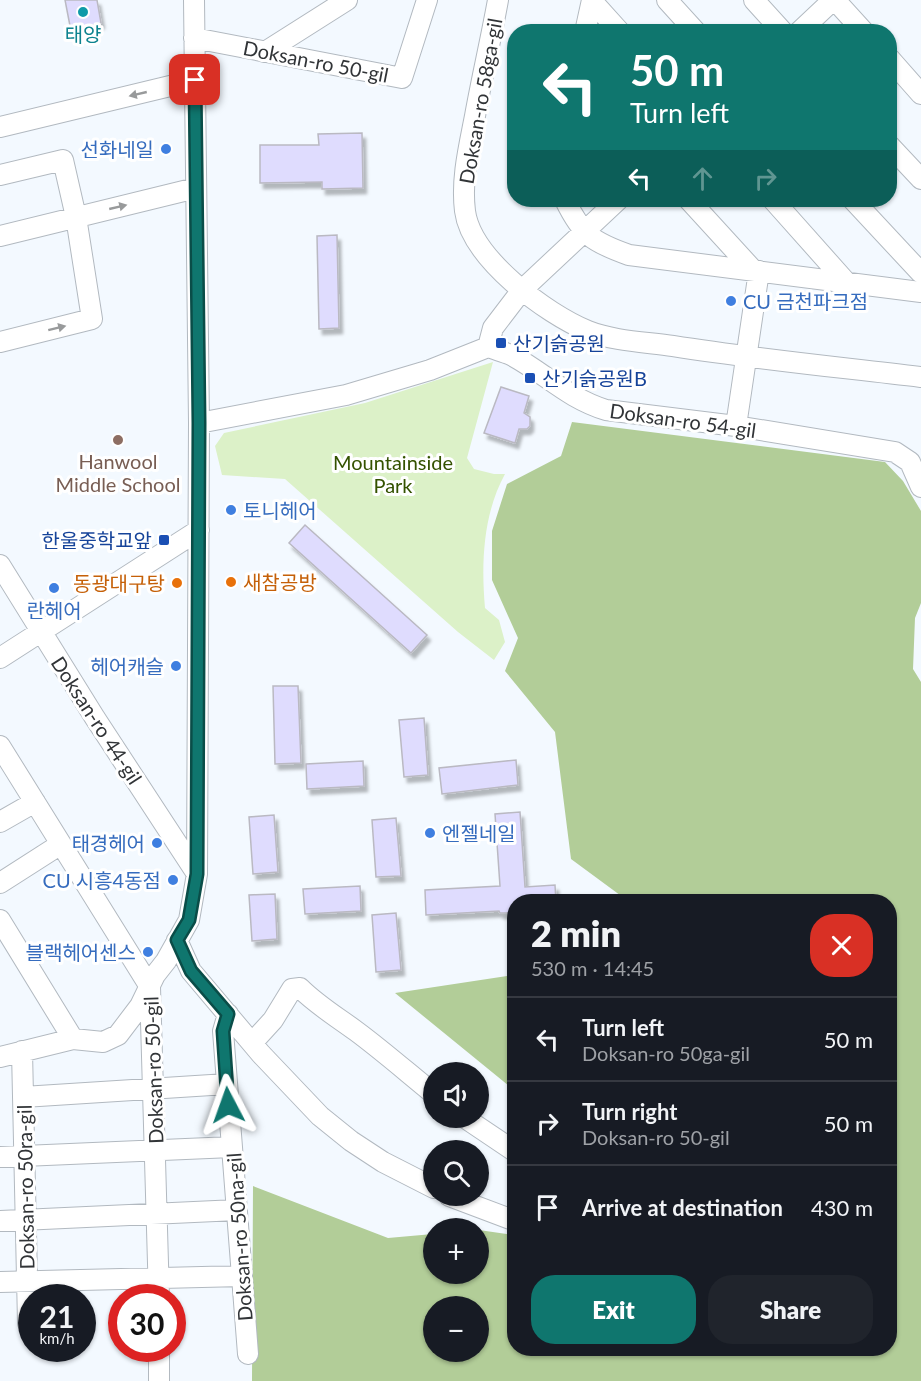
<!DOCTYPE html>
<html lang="en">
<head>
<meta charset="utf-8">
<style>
  body { margin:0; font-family:Lato,"Noto Sans KR",sans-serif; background:#20242c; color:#f1f3f6; height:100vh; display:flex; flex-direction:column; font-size:22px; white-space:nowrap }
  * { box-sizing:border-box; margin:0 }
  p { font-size:20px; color:#9ea1a6 }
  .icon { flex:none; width:33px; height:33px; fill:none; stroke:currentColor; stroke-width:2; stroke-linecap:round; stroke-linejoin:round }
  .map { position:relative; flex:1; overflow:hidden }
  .sheet { position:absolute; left:507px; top:894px; width:390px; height:462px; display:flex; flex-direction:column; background:#171b24; border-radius:24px; box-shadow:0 2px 4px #0004 }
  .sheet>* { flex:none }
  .guide { position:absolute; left:507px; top:24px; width:390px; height:183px; border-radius:24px; box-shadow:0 2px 4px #0004; background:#0f766e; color:#fff; overflow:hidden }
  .tools { position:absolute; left:423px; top:1062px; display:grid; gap:12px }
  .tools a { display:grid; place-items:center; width:66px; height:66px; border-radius:50%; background:#171b24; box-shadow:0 2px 4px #0004; font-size:30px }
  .speed { position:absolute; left:18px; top:1284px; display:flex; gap:12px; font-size:30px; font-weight:700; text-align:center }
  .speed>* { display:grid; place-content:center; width:78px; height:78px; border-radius:50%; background:#171b24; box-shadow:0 2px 4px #0004; line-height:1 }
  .speed small { font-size:15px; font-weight:400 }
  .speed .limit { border:9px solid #d22; background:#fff; color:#111 }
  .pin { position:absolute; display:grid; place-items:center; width:51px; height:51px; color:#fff; margin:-26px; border-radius:12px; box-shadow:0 3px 9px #0006 }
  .me { position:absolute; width:66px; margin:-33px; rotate:356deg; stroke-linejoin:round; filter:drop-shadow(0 0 4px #0008) }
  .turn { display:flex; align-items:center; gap:21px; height:126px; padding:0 24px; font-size:27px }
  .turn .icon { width:78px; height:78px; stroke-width:2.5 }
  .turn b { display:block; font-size:42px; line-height:51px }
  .lanes { display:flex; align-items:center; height:57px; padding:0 24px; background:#0003; justify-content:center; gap:30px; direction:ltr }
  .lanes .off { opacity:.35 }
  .round { display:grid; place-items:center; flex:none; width:63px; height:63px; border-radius:24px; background:#20242c }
  .summary { display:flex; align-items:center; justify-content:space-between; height:102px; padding:0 24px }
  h1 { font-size:36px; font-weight:800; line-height:45px }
  .action { display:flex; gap:12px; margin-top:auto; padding:12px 24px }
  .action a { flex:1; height:69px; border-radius:24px; background:#0f766e; color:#fff; font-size:24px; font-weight:800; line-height:69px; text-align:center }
  .action a+a { background:#20242c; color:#f1f3f6 }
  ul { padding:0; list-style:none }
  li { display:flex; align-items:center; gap:18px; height:84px; padding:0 24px; border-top:2px solid #363941 }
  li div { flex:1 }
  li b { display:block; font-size:22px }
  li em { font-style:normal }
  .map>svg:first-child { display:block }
</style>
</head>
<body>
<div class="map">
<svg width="921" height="1381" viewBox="0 0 921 1381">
  <defs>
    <filter id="shadow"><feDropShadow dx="3.5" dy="5.5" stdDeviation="1.5" flood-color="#0004"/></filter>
  </defs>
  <rect width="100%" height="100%" fill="#f3f9ff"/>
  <path fill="#dcf1c8" d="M493,362l-26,96 7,11 20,5h11c-22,40 -24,89 -20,134l14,12 6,22 -11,18 -36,-28 -173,-153 -63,-4 -7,-29 9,-13 141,-30z"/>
  <path fill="#b2cd98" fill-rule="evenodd" d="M572,422l313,40 18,19 18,30v92l-6,15 -2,51 8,13v699h-669l1,-195 135,52 45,-4 1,40h44l1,-44 35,5v113h376v-446l-262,-1 -57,-42 -16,-127 -50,-61 13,-33 -26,-58v-49l15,-47 54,-28zM434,1306h44v46h-44z
    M507,976l7,1v113l-119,-97z"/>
  <path fill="#dfdcfe" stroke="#bab9c2" stroke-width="1.5" filter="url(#shadow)" d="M65,0h32l4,23 -30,8z
    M362,133l1,55 -41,1v-7l-62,1v-38h59l-1,-11z
    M337,235l2,93 -20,1 -2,-93z
    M501,387l28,9 -5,17 6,4v9l-3,3h-8l-4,14 -31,-10z
    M305,525l122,110 -16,18 -122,-110z
    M273,686h25l3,77 -26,1z
    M424,718l4,57 -24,2 -5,-57z
    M516,760l2,25 -76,9 -3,-26z
    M363,761l1,25 -57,3 -1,-25z
    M520,812l5,75 30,-2 1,17h-42v11h-14l-1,-2 -73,4 -1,-25 75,-4 -5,-72z
    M274,815l4,57 -25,2 -4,-57z
    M396,818l5,58 -25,1 -4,-57z
    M360,886l1,25 -56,3 -2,-25z
    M275,894l2,45 -25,2 -3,-46z
    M396,913l5,57 -25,2 -4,-57z"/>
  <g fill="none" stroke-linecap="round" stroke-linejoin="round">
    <defs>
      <path id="minor" d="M498,0c-7,39 -16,77 -23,116 -6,31 -14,63 -10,95 6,47 81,103 123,120 25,10 57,11 85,15 82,13 165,21 248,31
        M667,0l29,32
        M754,0l29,32
        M835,0l29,32
        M592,1l28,31
        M585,32l7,-32
        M799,32l34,-32
        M194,38l208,40 25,-78
        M265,52l82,-52
        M890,59l31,35
        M0,127l195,-47
        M890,146l31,33
        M0,175l63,-15 13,57 16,102 -92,23
        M565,200c17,35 27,42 64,55l292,37
        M689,200l64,70
        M773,200l73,82
        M853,200l68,73
        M0,236l196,-48
        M488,347l5,-19 29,-38 96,-90
        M199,423l147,-28 84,-25 58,-23c8,3 16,5 23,8 34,18 56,43 95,55l130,16 159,26 15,10 11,25
        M736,426l23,-155
        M0,565l95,153 102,156
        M0,658l199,-128
        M0,746l150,241 9,311
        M0,822l35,-20
        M0,883l61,-39
        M0,920l73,119
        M177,940l14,31 70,83 59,62 31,25 32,21 51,26
        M228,1014l-5,17 25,323
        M252,1043l21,-23 19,-31 8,-1c17,17 37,29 56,43 27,20 52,42 78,63
        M22,1051l6,272
        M0,1057l73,-18 30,3 15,-7 22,-29 15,-31 11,-14 23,-41 8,-46 2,-451 -5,-423
        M23,1097l204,-13
        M465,1118l49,33
        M0,1157l232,-10
        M449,1196l61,23 4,-1
        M0,1221l237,-11
        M0,1282l242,-6
        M159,1381v-33"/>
    </defs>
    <use href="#minor" stroke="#b2b9c0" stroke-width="22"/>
    <use href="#minor" stroke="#fff" stroke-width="20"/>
  </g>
  <defs><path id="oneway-solid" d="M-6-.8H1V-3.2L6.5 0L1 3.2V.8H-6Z" transform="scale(1.5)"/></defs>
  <g fill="#989a9b">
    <use href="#oneway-solid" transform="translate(138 94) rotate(167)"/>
    <use href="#oneway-solid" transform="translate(118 207) rotate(-13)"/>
    <use href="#oneway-solid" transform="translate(57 328) rotate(-14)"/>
  </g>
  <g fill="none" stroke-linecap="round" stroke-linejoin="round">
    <defs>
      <path id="route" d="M195,80l4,343 -2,451 -8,46 -12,20 14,31 37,43 -5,17 5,74"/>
    </defs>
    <use href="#route" stroke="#0a4d48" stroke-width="15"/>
    <use href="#route" stroke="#0f766e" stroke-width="10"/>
  </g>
  <circle fill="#0f9aa8" stroke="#fff" stroke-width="2" cx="83" cy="12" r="6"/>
  <g fill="#3f7fe0" stroke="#fff" stroke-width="2">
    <circle cx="166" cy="149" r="6"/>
    <circle cx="731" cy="301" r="6"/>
    <circle cx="231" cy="510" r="6"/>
    <circle cx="54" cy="588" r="6"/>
    <circle cx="176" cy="666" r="6"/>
    <circle cx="430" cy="833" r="6"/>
    <circle cx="157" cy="843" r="6"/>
    <circle cx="173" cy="880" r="6"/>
    <circle cx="148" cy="952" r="6"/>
  </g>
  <g fill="#1a4fb4" stroke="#fff" stroke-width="2">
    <rect x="495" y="337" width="12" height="12" rx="3"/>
    <rect x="524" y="372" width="12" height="12" rx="3"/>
    <rect x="158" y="534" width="12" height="12" rx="3"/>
  </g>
  <circle fill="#8d6e63" stroke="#fff" stroke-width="2" cx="118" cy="440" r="6"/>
  <g fill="#e8710a" stroke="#fff" stroke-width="2">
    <circle cx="231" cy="582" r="6"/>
    <circle cx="177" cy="583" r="6"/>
  </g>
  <g text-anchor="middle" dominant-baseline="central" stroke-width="6" stroke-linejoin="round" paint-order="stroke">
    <g font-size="20" fill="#0d838f" stroke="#fff">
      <text x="83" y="34">태양</text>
    </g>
    <g font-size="20" fill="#313437" stroke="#fff">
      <text transform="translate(316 61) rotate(11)">Doksan-ro 50-gil</text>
      <text transform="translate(480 101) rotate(-80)">Doksan-ro 58ga-gil</text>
      <text transform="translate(683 420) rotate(8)">Doksan-ro 54-gil</text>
      <text transform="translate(97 720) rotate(57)">Doksan-ro 44-gil</text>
      <text transform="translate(153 1070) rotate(-92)">Doksan-ro 50-gil</text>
      <text transform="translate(25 1187) rotate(-91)">Doksan-ro 50ra-gil</text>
      <text transform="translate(239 1237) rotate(-94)">Doksan-ro 50na-gil</text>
    </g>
    <g font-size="20" fill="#366cbe" stroke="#fff" text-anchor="end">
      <text x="154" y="149">선화네일</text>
      <text x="743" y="301" text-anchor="start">CU 금천파크점</text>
      <text x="243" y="510" text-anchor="start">토니헤어</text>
      <text x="54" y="610" text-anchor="middle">란헤어</text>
      <text x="164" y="666">헤어캐슬</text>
      <text x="442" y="833" text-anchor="start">엔젤네일</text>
      <text x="145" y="843">태경헤어</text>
      <text x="161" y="880">CU 시흥4동점</text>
      <text x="136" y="952">블랙헤어센스</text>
    </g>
    <g font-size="20" fill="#164399" stroke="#fff" text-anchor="start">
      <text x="513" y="343">산기슭공원</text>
      <text x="542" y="378">산기슭공원B</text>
      <text x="152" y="540" text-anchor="end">한울중학교앞</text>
    </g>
    <g font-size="20" fill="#785e54" stroke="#fff">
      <text x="118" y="461">Hanwool<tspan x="118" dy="23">Middle School</tspan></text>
    </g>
    <g font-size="20" fill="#345200" stroke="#fff">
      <text x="393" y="462">Mountainside<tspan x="393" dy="23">Park</tspan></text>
    </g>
    <g font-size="20" fill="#c56008" stroke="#fff" text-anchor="start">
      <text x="243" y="582">새참공방</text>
      <text x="165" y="583" text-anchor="end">동광대구탕</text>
    </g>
  </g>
</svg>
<div class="tools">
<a><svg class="icon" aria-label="sound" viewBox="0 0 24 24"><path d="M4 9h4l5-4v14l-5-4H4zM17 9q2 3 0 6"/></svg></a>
<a><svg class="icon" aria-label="search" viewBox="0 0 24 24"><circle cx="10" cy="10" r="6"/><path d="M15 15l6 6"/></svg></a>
<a>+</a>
<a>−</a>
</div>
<div class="speed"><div>21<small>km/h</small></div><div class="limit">30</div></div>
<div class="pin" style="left:195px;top:80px;background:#d93025"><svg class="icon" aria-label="arrive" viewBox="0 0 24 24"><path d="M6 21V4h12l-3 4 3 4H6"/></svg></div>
<svg class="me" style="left:228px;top:1105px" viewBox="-20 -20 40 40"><path d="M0-17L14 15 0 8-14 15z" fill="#0f766e" stroke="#fff" stroke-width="4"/></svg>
<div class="guide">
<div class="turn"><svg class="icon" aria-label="left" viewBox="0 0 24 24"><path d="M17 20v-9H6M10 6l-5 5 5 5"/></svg><div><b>50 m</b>Turn left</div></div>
<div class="lanes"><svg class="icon" aria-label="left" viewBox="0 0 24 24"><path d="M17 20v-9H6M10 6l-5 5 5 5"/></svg><svg class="icon off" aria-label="ahead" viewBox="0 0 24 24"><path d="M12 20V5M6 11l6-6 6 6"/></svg><svg class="icon off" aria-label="right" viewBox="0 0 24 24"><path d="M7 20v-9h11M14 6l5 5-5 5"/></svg></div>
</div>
<section class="sheet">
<div class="summary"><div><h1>2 min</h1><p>530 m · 14:45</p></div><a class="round" style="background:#d93025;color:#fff"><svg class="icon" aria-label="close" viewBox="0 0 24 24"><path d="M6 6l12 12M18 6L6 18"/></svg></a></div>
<ul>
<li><svg class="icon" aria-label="left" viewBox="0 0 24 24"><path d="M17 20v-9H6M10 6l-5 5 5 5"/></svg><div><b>Turn left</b><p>Doksan-ro 50ga-gil</p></div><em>50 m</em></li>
<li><svg class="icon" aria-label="right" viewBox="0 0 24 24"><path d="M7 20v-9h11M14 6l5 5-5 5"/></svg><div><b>Turn right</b><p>Doksan-ro 50-gil</p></div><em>50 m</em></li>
<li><svg class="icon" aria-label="arrive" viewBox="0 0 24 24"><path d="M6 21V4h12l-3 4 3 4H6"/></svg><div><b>Arrive at destination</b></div><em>430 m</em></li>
</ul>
<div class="action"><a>Exit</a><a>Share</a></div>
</section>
</div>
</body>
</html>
